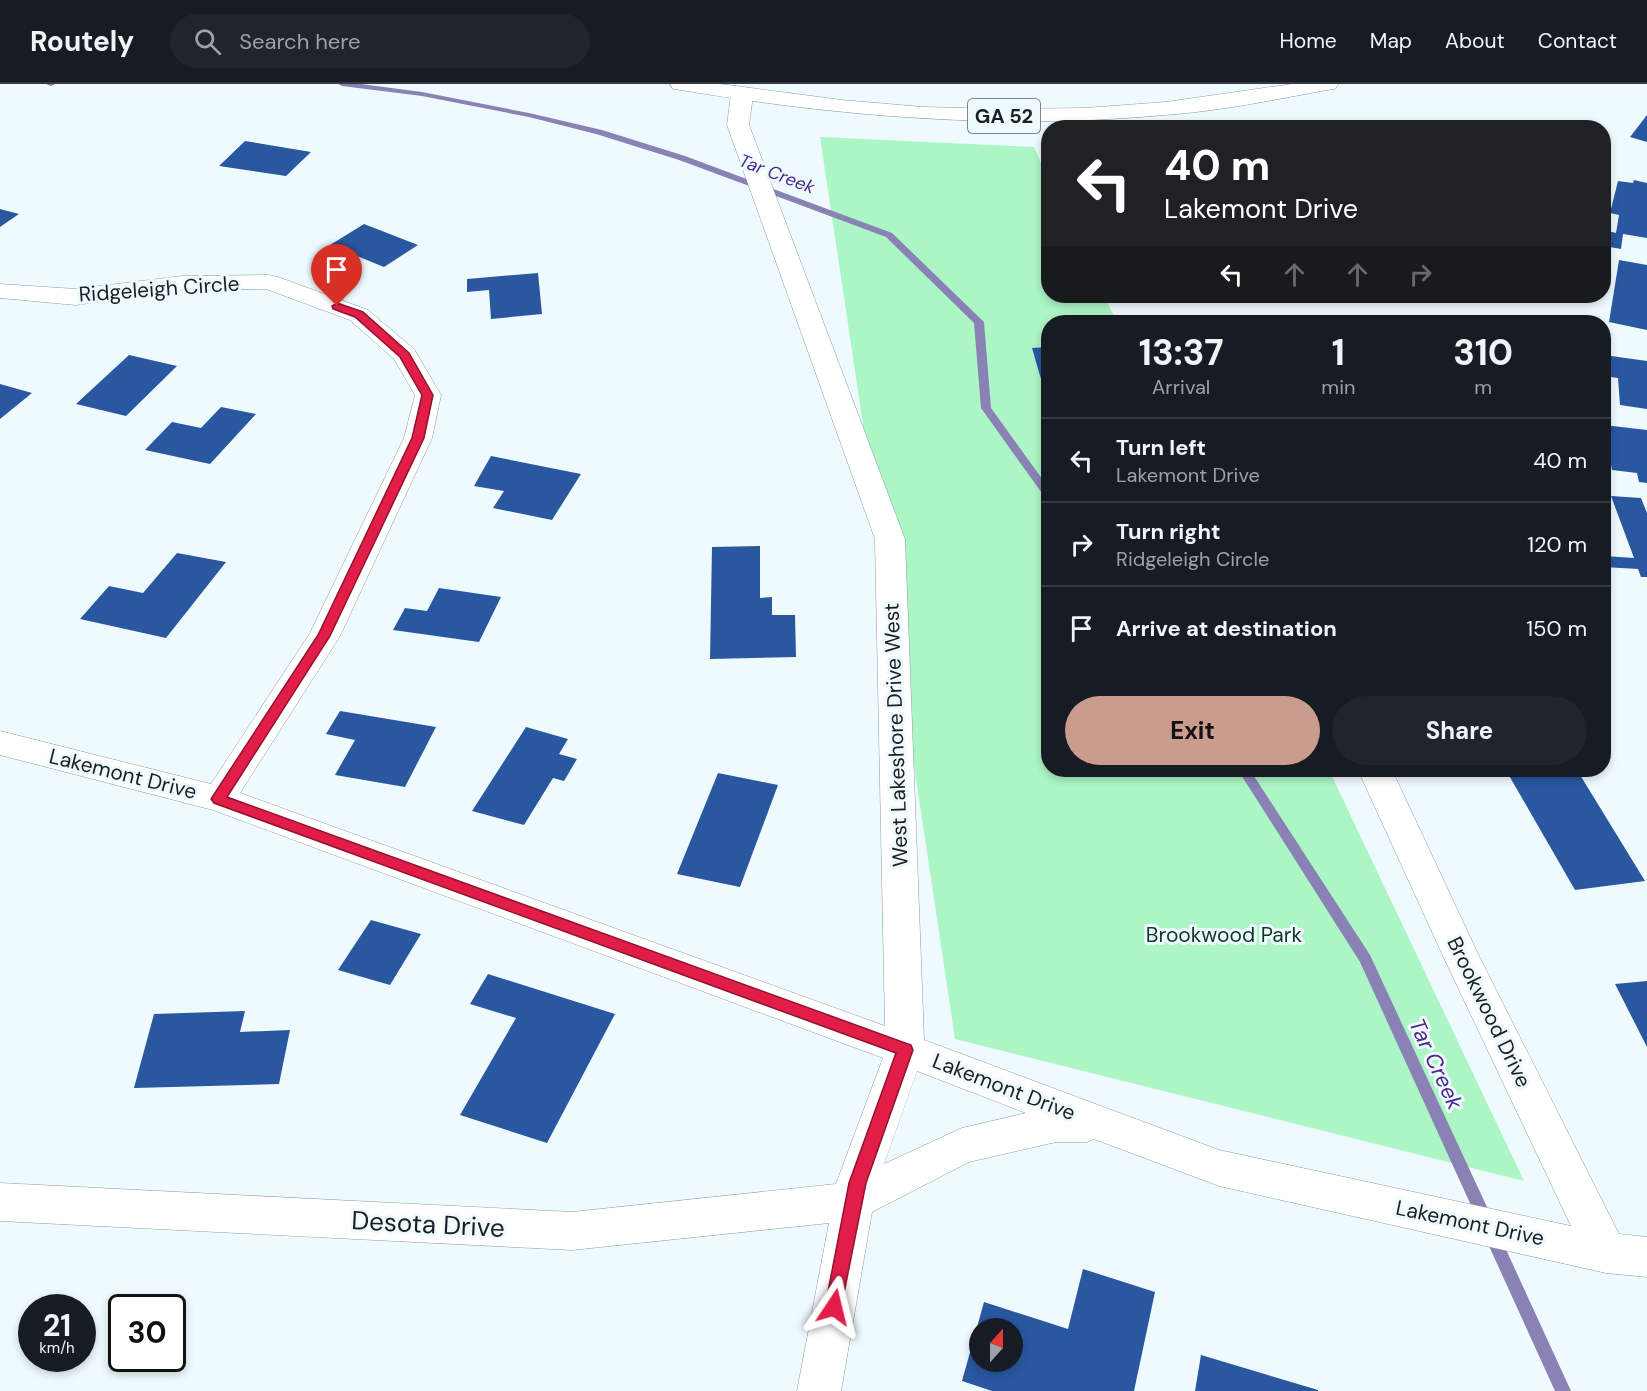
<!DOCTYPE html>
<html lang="en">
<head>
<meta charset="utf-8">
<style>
  body { margin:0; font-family:"DM Sans",sans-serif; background:#20242c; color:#f1f3f6; height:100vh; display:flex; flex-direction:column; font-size:22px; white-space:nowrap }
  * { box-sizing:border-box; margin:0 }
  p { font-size:20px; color:#9ea1a6 }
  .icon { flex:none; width:33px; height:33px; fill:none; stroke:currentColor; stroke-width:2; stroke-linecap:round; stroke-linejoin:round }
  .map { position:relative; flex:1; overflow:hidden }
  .side { position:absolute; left:1041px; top:231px; width:570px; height:462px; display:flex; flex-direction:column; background:#171b24; border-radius:24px; box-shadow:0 3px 9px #0003 }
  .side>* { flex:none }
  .guide { position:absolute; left:1041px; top:36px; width:570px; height:183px; border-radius:24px; box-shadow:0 3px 9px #0003; background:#202124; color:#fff; overflow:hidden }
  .needle { width:39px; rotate:21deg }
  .fabs { position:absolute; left:969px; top:1234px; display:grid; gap:12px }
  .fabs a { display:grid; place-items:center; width:54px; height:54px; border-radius:50%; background:#171b24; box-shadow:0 3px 9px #0003; font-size:30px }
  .speed { position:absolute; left:18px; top:1210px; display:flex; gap:12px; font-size:30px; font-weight:700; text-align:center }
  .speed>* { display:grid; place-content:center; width:78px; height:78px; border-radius:50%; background:#171b24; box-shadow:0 3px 9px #0003; line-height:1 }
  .speed small { font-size:15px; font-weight:400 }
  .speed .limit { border:3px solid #111; border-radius:9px; background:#fff; color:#111 }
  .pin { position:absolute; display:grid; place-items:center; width:51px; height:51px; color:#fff; margin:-62px -26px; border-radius:50% 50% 50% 0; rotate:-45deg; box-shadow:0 0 6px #0007 }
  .pin .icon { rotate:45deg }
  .me { position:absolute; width:66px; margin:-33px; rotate:10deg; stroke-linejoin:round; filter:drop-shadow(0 0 4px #0008) }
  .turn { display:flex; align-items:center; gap:21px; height:126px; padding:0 24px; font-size:27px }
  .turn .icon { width:78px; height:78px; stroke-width:2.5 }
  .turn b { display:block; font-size:42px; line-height:51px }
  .lanes { display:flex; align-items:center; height:57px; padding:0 24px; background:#0003; justify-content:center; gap:30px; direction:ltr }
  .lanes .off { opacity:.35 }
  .eta { display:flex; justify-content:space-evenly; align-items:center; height:102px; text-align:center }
  .eta b { font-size:36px; font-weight:700; line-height:42px }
  .button { display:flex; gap:12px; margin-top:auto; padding:12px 24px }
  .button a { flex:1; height:69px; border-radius:36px; background:#c99c8e; color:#111; font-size:24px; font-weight:700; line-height:69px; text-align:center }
  .button a+a { background:#20242c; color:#f1f3f6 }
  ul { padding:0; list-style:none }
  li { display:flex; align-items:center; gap:18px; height:84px; padding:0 24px; border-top:2px solid #363941 }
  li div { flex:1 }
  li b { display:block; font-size:22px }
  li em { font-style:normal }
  header { display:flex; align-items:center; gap:36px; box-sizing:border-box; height:84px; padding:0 30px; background:#171b24; border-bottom:2px solid #363941 }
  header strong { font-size:28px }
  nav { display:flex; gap:33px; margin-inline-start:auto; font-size:21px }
  .search { width:420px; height:54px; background:#20242c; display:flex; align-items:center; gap:15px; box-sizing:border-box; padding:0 21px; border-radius:33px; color:#9ea1a6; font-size:22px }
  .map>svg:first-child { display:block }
</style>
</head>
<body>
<header>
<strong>Routely</strong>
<div class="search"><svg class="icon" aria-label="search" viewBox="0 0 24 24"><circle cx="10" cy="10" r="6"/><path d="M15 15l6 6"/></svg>Search here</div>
<nav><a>Home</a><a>Map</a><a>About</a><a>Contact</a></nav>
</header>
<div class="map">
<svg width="1647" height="1307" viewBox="0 0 1647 1307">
  <rect width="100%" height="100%" fill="#effaff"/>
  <path fill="#acf5c5" d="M820,53l214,10 14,32v117h56l13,26h-69v448h281l195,411 -569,-142z"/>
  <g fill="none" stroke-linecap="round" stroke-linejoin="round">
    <path fill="#8a82b5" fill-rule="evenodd" d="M46,0h9l-4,2z
      M338,0h23l61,8 107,21 73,17 83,26 207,77 92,89 7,86 57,79v10l-4,-1 -63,-88 -7,-85 -88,-86 -207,-77 -83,-26 -67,-17 -107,-21 -80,-10z
      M1238,686h12l120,185 123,265 -3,5 -5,2 -5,-2 -120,-263z
      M1492,1144l5,2 74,161h-16l-71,-156 3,-5z"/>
  </g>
  <path fill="#2958a0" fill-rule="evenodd" d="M1647,31v27l-17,-5z
    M245,57l66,11 -25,24 -67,-10z
    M1634,96l13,3v55l-24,-4 -2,15 -17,-3v-16l12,3 3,-18 -9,-2 8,-32 15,2z
    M0,125l19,5 -19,13z
    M364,140l54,21 -34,22 -54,-22z
    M1619,176l28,5v65l-38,-8z
    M538,189l4,41 -51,5 -2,-29 -22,2v-13z
    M1048,263v39h-5l-11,-38z
    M129,271l48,11 -51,50 -50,-12z
    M1604,271l43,6v48l-27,-4 -2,-27 -14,-2z
    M0,300l32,9 -32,26z
    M221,323l35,7 -46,50 -65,-14 27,-28 29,6z
    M1604,341l43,5v53l-8,-1 -2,-9 -25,-3z
    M491,372l90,18 -29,46 -59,-12 11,-17 -30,-5z
    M1611,412l30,2 6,15v64h-6l-3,-8 -34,-2v-11l30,2z
    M760,462v52l12,-1v18h23l1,42 -86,2 2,-112z
    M177,469l49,9 -60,76 -86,-19 29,-33 34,7z
    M439,504l62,9 -22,45 -86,-12 12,-22 22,3z
    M340,627l96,16 -31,60 -70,-12 20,-35 -29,-6z
    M526,643l42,12 -9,15 18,5 -13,22 -11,-3 -29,47 -52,-14z
    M1528,686h49l68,111 -70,9 -68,-118z
    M718,689l60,12 -38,102 -63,-13z
    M371,836l50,14 -31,51 -52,-15z
    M488,890l127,40 -68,129 -87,-28 56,-97 -46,-14z
    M1647,897v66l-32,-63z
    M245,927l-5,21 50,-2 -11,54 -145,4 20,-74z
    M1083,1185l72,23 -21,99h-142l-30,-10 22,-79 84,27zM980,1245h32v33h-32z
    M1201,1271l117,35v1h-123z"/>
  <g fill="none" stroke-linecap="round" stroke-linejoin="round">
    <defs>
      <path id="minor" d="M742,5l8,1 3,5 -4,30 156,414 19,501 295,110 352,76 -128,-270 -85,-186h34l87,186 140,278 28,3v40l-41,-4 -387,-87 -125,-47 -7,3h-31l-87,20 -97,50 -31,179h-44l32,-168 -257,27 -572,-29v-38l572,29 264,-28 47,-126 -670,-248 -213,-55v-24l211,53 99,-151 94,-195 11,-43 -21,-36 -44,-39 -84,-31 -84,1 -106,15 -76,-7v-14l76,5 106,-13 87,-1 9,2 90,33 46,39 27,46 -9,43 -92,198 -100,157 645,233 -10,-487 -148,-414 4,-30 3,-5zM917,987l109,42 -64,15 -78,36z"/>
      <path id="major" d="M670,0h50l122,16 81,7 81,2 81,-1 81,-6 126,-18h46l-3,5 -8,1c-54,10 -107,21 -162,25 -162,15 -323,2 -484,-25l-8,-1z"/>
    </defs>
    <use href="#minor" stroke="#8b9ca3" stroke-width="1"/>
    <use href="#major" stroke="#8b9ca3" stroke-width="1"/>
    <use href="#minor" fill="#fff" fill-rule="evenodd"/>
    <use href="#major" fill="#fff" fill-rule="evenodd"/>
  </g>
  <path fill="#e11d48" stroke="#92132f" stroke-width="1.5" d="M337,219l26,9 46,41 24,42 -9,43 -94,198 -103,161 684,248 2,5 -47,133 -26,130 -6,3 -6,-3 -3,-6 24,-124 47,-130 -682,-250 -3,-4 107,-164 94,-197 10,-43 -22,-38 -45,-40 -22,-8 -1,-3z"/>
  <g text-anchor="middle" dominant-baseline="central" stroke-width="6" stroke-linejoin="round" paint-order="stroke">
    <g font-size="18" font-style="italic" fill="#4b288d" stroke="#effaff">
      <text transform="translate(777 90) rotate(21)">Tar Creek</text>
    </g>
    <rect fill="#effaff" stroke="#596164" stroke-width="1.5" x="968" y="15" width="72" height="34" rx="4.5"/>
    <g font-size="20" font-weight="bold" fill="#191f22">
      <text x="1004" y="32">GA 52</text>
    </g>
    <g font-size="21" fill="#191f22" stroke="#effaff">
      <text transform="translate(159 205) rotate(-4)">Ridgeleigh Circle</text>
      <text transform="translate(896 651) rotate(-92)">West Lakeshore Drive West</text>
      <text transform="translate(123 690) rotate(14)">Lakemont Drive</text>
      <text transform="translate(1489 928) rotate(64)">Brookwood Drive</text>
      <text transform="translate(1004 1003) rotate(21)">Lakemont Drive</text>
      <text transform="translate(1470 1139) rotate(12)">Lakemont Drive</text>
    </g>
    <g font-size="21" fill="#0e3821" stroke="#effaff">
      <text x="1224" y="851">Brookwood Park</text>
    </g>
    <g font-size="22" font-style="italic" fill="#4b288d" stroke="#effaff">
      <text transform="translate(1436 980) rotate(65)">Tar Creek</text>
    </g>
    <g font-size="26" fill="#191f22" stroke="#effaff">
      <text transform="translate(428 1140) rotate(3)">Desota Drive</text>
    </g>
  </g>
</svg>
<div class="fabs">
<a><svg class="needle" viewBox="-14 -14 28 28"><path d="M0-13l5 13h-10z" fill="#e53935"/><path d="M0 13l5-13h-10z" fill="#9ea1a6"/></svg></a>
</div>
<div class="speed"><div>21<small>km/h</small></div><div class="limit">30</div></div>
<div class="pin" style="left:337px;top:222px;background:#d93025"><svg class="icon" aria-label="arrive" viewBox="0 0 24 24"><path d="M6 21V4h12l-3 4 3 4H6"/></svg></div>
<svg class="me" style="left:834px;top:1223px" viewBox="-20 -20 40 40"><path d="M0-17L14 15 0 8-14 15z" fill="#e11d48" stroke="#fff" stroke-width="4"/></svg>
<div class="guide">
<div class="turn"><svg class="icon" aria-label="left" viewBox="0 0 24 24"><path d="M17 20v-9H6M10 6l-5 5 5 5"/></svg><div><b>40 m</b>Lakemont Drive</div></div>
<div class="lanes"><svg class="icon" aria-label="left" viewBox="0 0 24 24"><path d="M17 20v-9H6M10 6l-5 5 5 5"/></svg><svg class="icon off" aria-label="ahead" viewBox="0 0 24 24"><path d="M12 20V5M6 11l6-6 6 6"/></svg><svg class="icon off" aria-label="ahead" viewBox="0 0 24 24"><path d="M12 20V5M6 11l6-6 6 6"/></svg><svg class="icon off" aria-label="right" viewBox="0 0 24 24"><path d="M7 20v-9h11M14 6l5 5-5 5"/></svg></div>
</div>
<section class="side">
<div class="eta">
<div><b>13:37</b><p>Arrival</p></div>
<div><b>1</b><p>min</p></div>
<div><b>310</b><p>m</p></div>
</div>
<ul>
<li><svg class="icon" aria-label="left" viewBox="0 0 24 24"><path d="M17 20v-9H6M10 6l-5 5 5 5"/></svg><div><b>Turn left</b><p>Lakemont Drive</p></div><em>40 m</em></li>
<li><svg class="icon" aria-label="right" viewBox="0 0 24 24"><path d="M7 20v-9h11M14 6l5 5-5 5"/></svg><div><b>Turn right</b><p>Ridgeleigh Circle</p></div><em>120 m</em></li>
<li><svg class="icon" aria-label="arrive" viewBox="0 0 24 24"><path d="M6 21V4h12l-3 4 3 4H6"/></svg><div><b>Arrive at destination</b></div><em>150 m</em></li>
</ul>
<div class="button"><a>Exit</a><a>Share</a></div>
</section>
</div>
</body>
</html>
